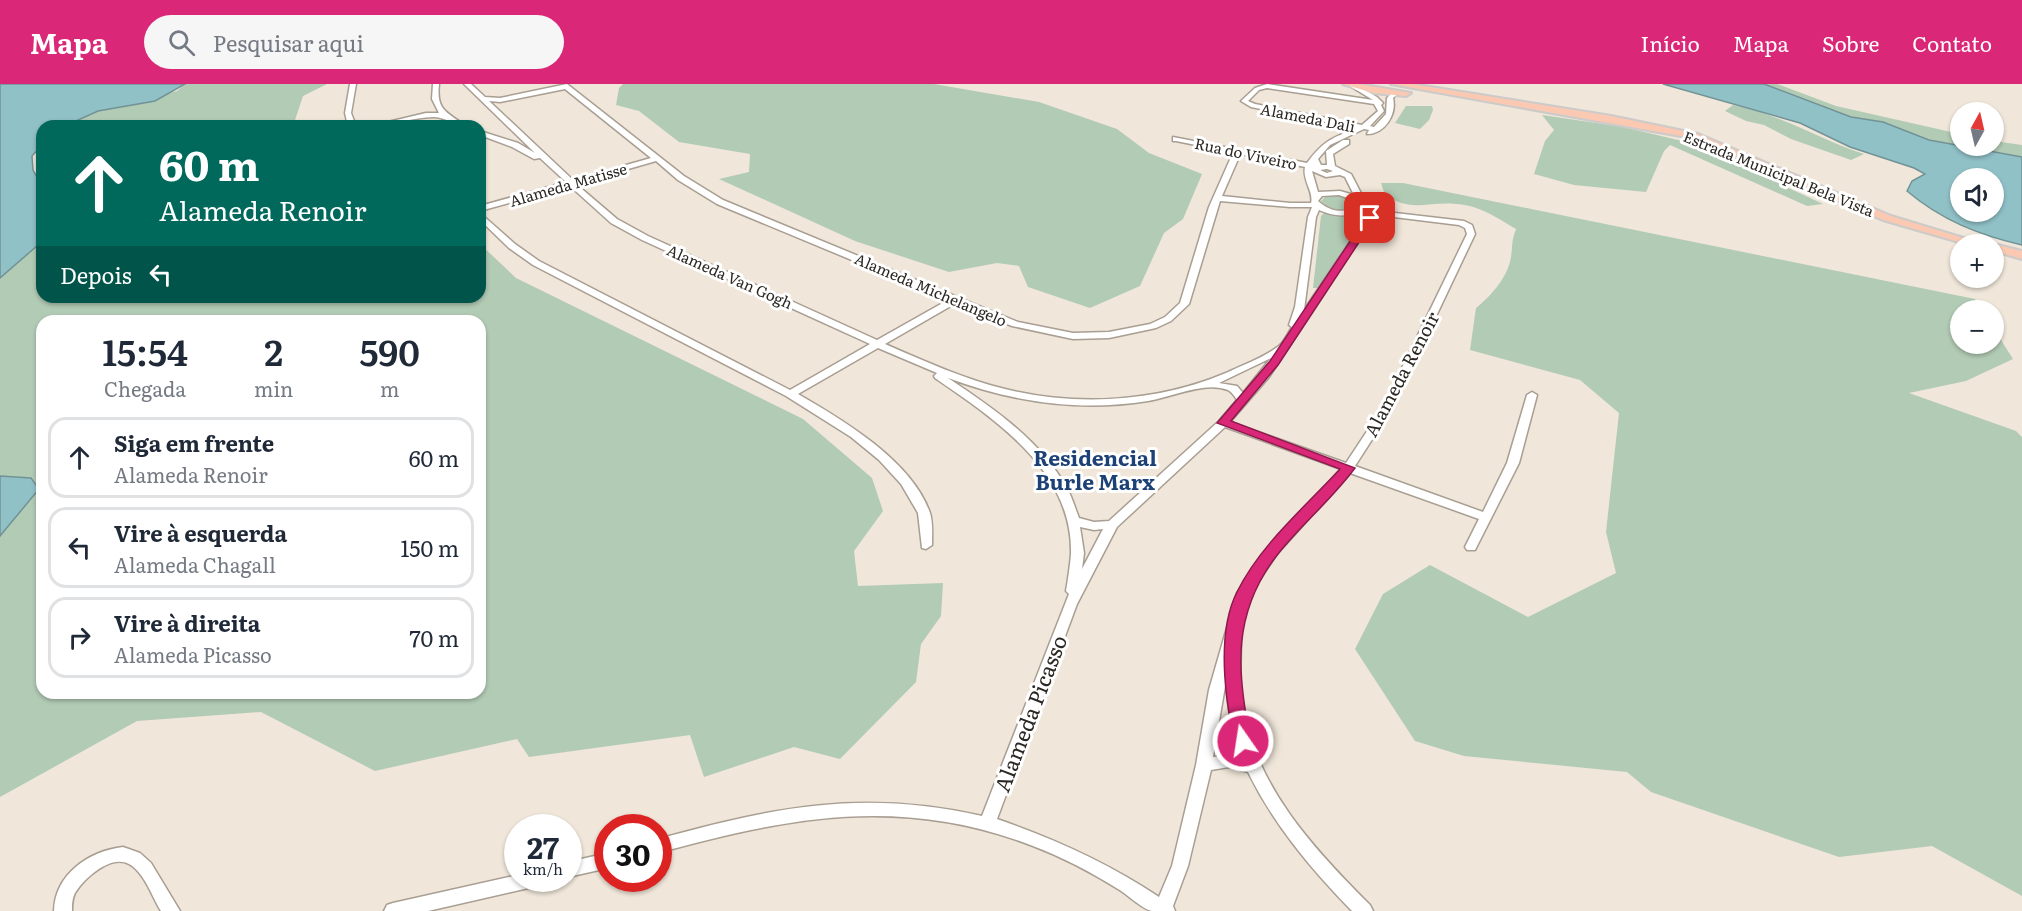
<!DOCTYPE html>
<html lang="pt">
<head>
<meta charset="utf-8">
<style>
  body { margin:0; font-family:Literata,serif; background:#f6f6f7; color:#1f2937; height:100vh; display:flex; flex-direction:column; font-size:22px; white-space:nowrap }
  * { box-sizing:border-box; margin:0 }
  p { font-size:20px; color:#747a83 }
  .icon { flex:none; width:33px; height:33px; fill:none; stroke:currentColor; stroke-width:2; stroke-linecap:round; stroke-linejoin:round }
  .map { position:relative; flex:1; overflow:hidden }
  .panel { position:absolute; left:36px; top:231px; width:450px; height:384px; display:flex; flex-direction:column; background:#fff; border-radius:18px; box-shadow:0 2px 4px #0004 }
  .panel>* { flex:none }
  .top-card { position:absolute; left:36px; top:36px; width:450px; height:183px; border-radius:18px; box-shadow:0 2px 4px #0004; background:#00695c; color:#fff; overflow:hidden }
  .needle { width:39px; rotate:8deg }
  .controls { position:absolute; left:1950px; top:18px; display:grid; gap:12px }
  .controls a { display:grid; place-items:center; width:54px; height:54px; border-radius:50%; background:#fff; box-shadow:0 2px 4px #0004; font-size:30px }
  .speed { position:absolute; left:504px; top:730px; display:flex; gap:12px; font-size:30px; font-weight:700; text-align:center }
  .speed>* { display:grid; place-content:center; width:78px; height:78px; border-radius:50%; background:#fff; box-shadow:0 2px 4px #0004; line-height:1 }
  .speed small { font-size:15px; font-weight:400 }
  .speed .limit { border:9px solid #d22; background:#fff; color:#111 }
  .pin { position:absolute; display:grid; place-items:center; width:51px; height:51px; color:#fff; margin:-26px; border-radius:12px; box-shadow:0 3px 9px #0006 }
  .me { position:absolute; width:66px; margin:-33px; rotate:347deg; stroke-linejoin:round; filter:drop-shadow(0 0 4px #0008) }
  .turn { display:flex; align-items:center; gap:21px; height:126px; padding:0 24px; font-size:27px }
  .turn .icon { width:78px; height:78px; stroke-width:2.5 }
  .turn b { display:block; font-size:42px; line-height:51px }
  .then { display:flex; align-items:center; height:57px; padding:0 24px; background:#0003; gap:12px; font-size:22px }
  .eta { display:flex; justify-content:space-evenly; align-items:center; height:102px; text-align:center }
  .eta b { font-size:36px; font-weight:600; line-height:42px }
  ul { padding:0; list-style:none }
  li { display:flex; align-items:center; gap:18px; height:81px; margin:0 12px 9px; padding:0 12px; border:3px solid #e0e1e3; border-radius:18px }
  li div { flex:1 }
  li b { display:block; font-size:22px }
  li em { font-style:normal }
  header { display:flex; align-items:center; gap:36px; box-sizing:border-box; height:84px; padding:0 30px; background:#db2777; color:#fff }
  header strong { font-size:28px }
  nav { display:flex; gap:33px; margin-inline-start:auto; font-size:21px }
  .search { width:420px; height:54px; background:#f6f6f7; display:flex; align-items:center; gap:15px; box-sizing:border-box; padding:0 21px; border-radius:33px; color:#747a83; font-size:22px }
  .map>svg:first-child { display:block }
</style>
</head>
<body>
<header>
<strong>Mapa</strong>
<div class="search"><svg class="icon" aria-label="search" viewBox="0 0 24 24"><circle cx="10" cy="10" r="6"/><path d="M15 15l6 6"/></svg>Pesquisar aqui</div>
<nav><a>Início</a><a>Mapa</a><a>Sobre</a><a>Contato</a></nav>
</header>
<div class="map">
<svg width="2022" height="827" viewBox="0 0 2022 827">
  <rect width="100%" height="100%" fill="#f0e6d9"/>
  <path fill="#b2cbb5" fill-rule="evenodd" d="M185,0h142l-24,12 -10,30h-228l33,-15 79,-20z
    M623,0h311l105,18 78,27 32,24 53,21 -19,45 -19,14 -24,53 -50,22 -62,-21 -9,-21 -22,-3 -48,9 -94,-31 -136,-62 30,-7 1,-18 -71,-12 -40,-31 -23,-6 3,-17z
    M1764,0h13l59,22 124,28v12h34v-5l28,4v12l-93,-17 -46,-18 -32,-5z
    M1733,21c47,9 86,34 131,49l-13,6 -60,-21 -27,-14 -18,-4 -21,-10z
    M1406,22h26l1,4 -4,10 -9,9 -25,-6z
    M1542,31l81,12 72,17 128,60 -16,2 -137,-61 -6,6 -18,41 -72,-7 -40,-11 11,-33 9,-11z
    M1381,99h22l572,116 7,11h-22v34h34v-15l19,30 -47,22 -57,12 107,38 6,6v459l-90,-50 -93,11 -188,-65 -24,-20 -163,-16 -49,-15 -60,-92 28,-55 47,-29 98,52 88,-44 -10,-41 13,-119 -39,-33 -110,-30 6,-42c15,-12 32,-31 35,-51 2,-12 0,-14 5,-28 -19,-11 -37,-24 -60,-25 -28,-3 -44,9 -71,-9z
    M1340,111l15,5 3,7c-13,5 -28,5 -37,-6l4,-4z
    M1324,129l14,3 25,-1 3,2 -48,71h-5l8,-72z
    M42,153v60h438v-53l36,34 287,141 69,59 11,33 -29,40 4,35 85,-3 -2,33 -20,28 -5,38 -76,77 -46,-12 -90,30 -14,-42 -161,22 -12,-18 -142,32 -114,-59 -124,9 -137,76v-261l39,-47 -8,-11 -31,-2v-198l38,-33zM42,237h438v372h-438z"/>
  <path fill="#90c1c7" stroke="#729396" stroke-width="1.5" fill-rule="evenodd" d="M0,0h185l-30,17 -57,10 -33,15h-23v19l-10,11 1,14 9,16 -3,19 3,9v23l-4,8 -38,33z
    M1663,0h101l87,33 32,5 46,18 93,17v88c-43,-10 -81,-25 -115,-54l5,-10 13,-7 -11,-6 -64,-21 -50,-24zM1960,94h34v34h-34z
    M0,392l31,2 8,11 -39,47z"/>
  <g fill="none" stroke-linecap="round" stroke-linejoin="round">
    <defs>
      <path id="minor" d="M350,0h6l-5,29 5,13h-8l-3,-13z
        M433,0h6c-3,27 8,28 27,42 -13,0 -20,-9 -32,-9 -21,0 -41,9 -63,9l55,-13h13l-7,-14z
        M464,0h7l14,13 15,1 67,-14 117,92 39,24 295,122 55,11 36,-1 41,-8 15,-7 15,-14 29,-96 23,-52 7,2 -17,39 68,7h21c3,-11 -9,-23 -6,-36l-129,-26h-3v-4l134,26c17,-23 24,-24 49,-35l-105,-21 -10,-6 14,-13 12,-4 106,16 -23,-14 5,-1 22,12 6,6 -2,2 3,6 -14,15 4,1 12,-13 1,-16 7,-7h4l1,1 -6,6c4,16 -8,36 -26,36l2,-4 -5,-1 -34,16 -12,14 3,6h6l-1,-14 17,-11h6v4l-16,10 2,12 16,8 14,27 -1,2 31,10 69,8 8,4 3,9 -82,173 -38,59 128,46 24,-49 20,-68 5,-3 5,3 -18,68 -44,87h-8l-2,-3 14,-28 -129,-46 -73,81 -27,40 -11,41 2,4c0,21 -2,43 1,64 13,83 71,145 128,202l3,6h-21c-41,-42 -78,-86 -104,-139l-19,-5 -18,3 -23,96 -15,40 2,5c-7,0 -16,0 -23,0 -10,-2 -25,-17 -34,-22 -27,-17 -56,-32 -85,-43 -132,-51 -244,-29 -375,7v-14c116,-32 205,-50 324,-23l87,-222 -3,-3c2,-12 4,-25 5,-37 2,-83 -75,-134 -136,-176l-1,-2 3,-3 -59,-25 -80,46c45,26 114,67 132,119 3,10 2,21 2,32l-6,4 -4,-1 -4,-35 -17,-29 -22,-24 -28,-23 -65,-41 -253,-131 -24,-17 -29,-28v-7l35,31 24,17 251,129 80,-46 -228,-104 -31,-17 -41,-37 -90,25v-5l86,-24 -26,-24 -6,1 -22,-12 -32,-12v-4l38,12 17,10zM1267,4l107,16 4,7 -16,14 -107,-21 -7,-3 11,-11zM565,5l86,69 -78,22 -84,-79 11,1zM656,77l22,19 39,24 231,96 -71,40 -229,-104 -31,-17 -41,-35zM1327,85l6,2 -6,2 -7,-3zM1312,87l14,6 14,-2 5,2 9,18 -14,-4 -22,1zM1339,111l16,6 3,5c-14,8 -28,6 -40,-5l4,-5zM1220,117l70,6h22l-4,10 -13,90 -6,18 3,2c-4,6 -8,15 -13,19 -16,12 -36,19 -53,27 -69,29 -149,34 -221,16 -41,-10 -81,-28 -120,-45l71,-41 56,23 61,13 36,-1 47,-10 15,-7 18,-17zM1319,126c15,7 28,7 43,1l5,3 -1,4 -62,92 12,-93zM1374,127l20,6 65,8 6,3 2,6 -84,173 -37,56 -116,-41 39,-45 105,-159zM1271,274l-28,35 -6,-7 -18,-3zM948,294c64,24 132,34 200,23 24,-4 57,-20 80,-11 4,2 7,7 9,10l-18,21 -110,100 -15,1 -15,-4c-4,-10 -7,-21 -12,-30 -27,-48 -74,-80 -119,-110zM1225,343l116,42 -72,79 -32,45 -28,97 -13,75 -24,101 -13,31c-51,-34 -104,-58 -162,-78l80,-215 40,-77zM1080,443l14,3 9,-1 -21,40 2,-16zM1226,596c1,27 7,52 16,78l-13,-3 -16,2z
        M123,763l17,6 11,10 29,48h-19c-9,-14 -16,-38 -32,-47 -18,-10 -45,14 -54,29 -3,6 -3,11 -3,18h-18c1,-37 35,-60 69,-64z
        M608,769v15l-40,9v-15z
        M518,791v4h24l-3,5 -6,3 -105,24h-44l3,-6 6,-2z"/>
      <path id="major" d="M1343,0h16l52,9 -5,3 -33,-3z
        M1391,0h21l199,32 87,18 193,82 92,28h-17l-83,-24 -191,-82z
        M1994,160l28,7v8l-28,-8z"/>
    </defs>
    <use href="#minor" stroke="#a89e92" stroke-width="3"/>
    <use href="#major" stroke="#cccbca" stroke-width="4"/>
    <use href="#minor" fill="#fff" fill-rule="evenodd"/>
    <use href="#major" fill="#fbc8b2" fill-rule="evenodd"/>
  </g>
  <path fill="#db2777" stroke="#8e194d" stroke-width="1.5" d="M1367,132l8,2 -97,147 -47,56 124,47c-23,31 -53,56 -77,86 -46,58 -42,117 -27,187l-2,4h-12l-3,-4c-9,-44 -18,-108 3,-149 23,-47 68,-85 103,-123l-123,-46 53,-62z"/>
  <g text-anchor="middle" dominant-baseline="central" stroke-width="6" stroke-linejoin="round" paint-order="stroke">
    <g font-size="15" fill="#2b2722" stroke="#fff">
      <text transform="translate(1308 33) rotate(11)">Alameda Dali</text>
      <text transform="translate(1246 69) rotate(12)">Rua do Viveiro</text>
      <text transform="translate(1779 89) rotate(22)">Estrada Municipal Bela Vista</text>
      <text transform="translate(568 100) rotate(-16)">Alameda Matisse</text>
      <text transform="translate(730 192) rotate(24)">Alameda Van Gogh</text>
      <text transform="translate(931 205) rotate(23)">Alameda Michelangelo</text>
    </g>
    <g font-size="18" fill="#2b2722" stroke="#fff">
      <text transform="translate(1401 290) rotate(-62)">Alameda Renoir</text>
    </g>
    <g font-size="21" font-weight="bold" fill="#1c4176" stroke="#fff">
      <text x="1095" y="372">Residencial<tspan x="1095" dy="24">Burle Marx</tspan></text>
    </g>
    <g font-size="21" fill="#2b2722" stroke="#fff">
      <text transform="translate(1029 629) rotate(-69)">Alameda Picasso</text>
    </g>
  </g>
</svg>
<div class="controls">
<a><svg class="needle" viewBox="-14 -14 28 28"><path d="M0-13l5 13h-10z" fill="#e53935"/><path d="M0 13l5-13h-10z" fill="#747a83"/></svg></a>
<a><svg class="icon" aria-label="sound" viewBox="0 0 24 24"><path d="M4 9h4l5-4v14l-5-4H4zM17 9q2 3 0 6"/></svg></a>
<a>+</a>
<a>−</a>
</div>
<div class="speed"><div>27<small>km/h</small></div><div class="limit">30</div></div>
<div class="pin" style="left:1370px;top:134px;background:#d93025"><svg class="icon" aria-label="arrive" viewBox="0 0 24 24"><path d="M6 21V4h12l-3 4 3 4H6"/></svg></div>
<svg class="me" style="left:1243px;top:657px" viewBox="-20 -20 40 40"><circle r="17" fill="#db2777" stroke="#fff" stroke-width="3"/><path d="M0-11L8 9 0 5-8 9z" fill="#fff"/></svg>
<div class="top-card">
<div class="turn"><svg class="icon" aria-label="ahead" viewBox="0 0 24 24"><path d="M12 20V5M6 11l6-6 6 6"/></svg><div><b>60 m</b>Alameda Renoir</div></div>
<div class="then">Depois<svg class="icon" aria-label="left" viewBox="0 0 24 24"><path d="M17 20v-9H6M10 6l-5 5 5 5"/></svg></div>
</div>
<section class="panel">
<div class="eta">
<div><b>15:54</b><p>Chegada</p></div>
<div><b>2</b><p>min</p></div>
<div><b>590</b><p>m</p></div>
</div>
<ul>
<li><svg class="icon" aria-label="ahead" viewBox="0 0 24 24"><path d="M12 20V5M6 11l6-6 6 6"/></svg><div><b>Siga em frente</b><p>Alameda Renoir</p></div><em>60 m</em></li>
<li><svg class="icon" aria-label="left" viewBox="0 0 24 24"><path d="M17 20v-9H6M10 6l-5 5 5 5"/></svg><div><b>Vire à esquerda</b><p>Alameda Chagall</p></div><em>150 m</em></li>
<li><svg class="icon" aria-label="right" viewBox="0 0 24 24"><path d="M7 20v-9h11M14 6l5 5-5 5"/></svg><div><b>Vire à direita</b><p>Alameda Picasso</p></div><em>70 m</em></li>
</ul>
</section>
</div>
</body>
</html>
